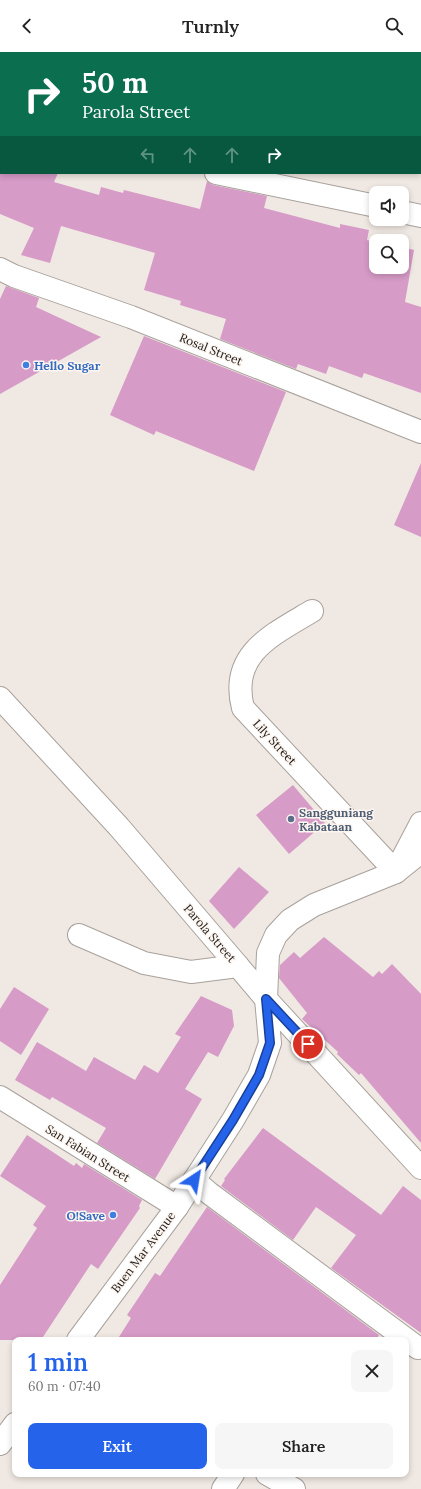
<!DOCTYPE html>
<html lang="en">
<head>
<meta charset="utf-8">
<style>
  body { margin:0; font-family:Lora,serif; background:#f6f6f6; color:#222; height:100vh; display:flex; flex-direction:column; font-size:15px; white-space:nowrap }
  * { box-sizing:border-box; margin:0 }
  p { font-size:13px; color:#767676 }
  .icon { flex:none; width:22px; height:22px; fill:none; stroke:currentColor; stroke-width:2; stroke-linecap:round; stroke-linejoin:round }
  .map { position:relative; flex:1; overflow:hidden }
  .drawer { position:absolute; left:12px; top:1285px; width:397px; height:140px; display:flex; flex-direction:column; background:#fff; border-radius:8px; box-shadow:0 2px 6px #0003 }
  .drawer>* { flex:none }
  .guide { position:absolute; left:0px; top:0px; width:421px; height:122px; box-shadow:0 2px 6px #0003; background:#0b6e4f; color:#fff; overflow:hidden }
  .fabs { position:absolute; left:369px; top:134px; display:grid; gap:8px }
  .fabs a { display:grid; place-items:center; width:40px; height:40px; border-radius:8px; background:#fff; box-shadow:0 2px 6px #0003; font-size:20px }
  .pin { position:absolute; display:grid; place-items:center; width:34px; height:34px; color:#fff; margin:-17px; border:2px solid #fff; border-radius:50%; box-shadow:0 1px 4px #0007 }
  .me { position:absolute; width:44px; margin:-22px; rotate:33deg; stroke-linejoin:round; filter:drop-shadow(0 0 3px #0008) }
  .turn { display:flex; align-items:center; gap:14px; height:84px; padding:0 16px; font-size:18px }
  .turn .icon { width:52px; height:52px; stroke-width:2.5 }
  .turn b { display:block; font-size:28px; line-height:34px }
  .lanes { display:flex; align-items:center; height:38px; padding:0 16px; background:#0003; justify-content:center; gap:20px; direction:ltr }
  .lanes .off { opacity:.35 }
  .round { display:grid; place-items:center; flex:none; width:42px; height:42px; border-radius:8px; background:#f6f6f6 }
  .overview { display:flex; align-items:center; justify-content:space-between; height:68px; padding:0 16px }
  h1 { font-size:24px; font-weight:600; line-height:30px; color:#2563eb }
  .cta { display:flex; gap:8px; margin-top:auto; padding:8px 16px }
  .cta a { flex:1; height:46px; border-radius:8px; background:#2563eb; color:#fff; font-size:16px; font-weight:600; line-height:46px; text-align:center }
  .cta a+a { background:#f6f6f6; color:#222 }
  header { display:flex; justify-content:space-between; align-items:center; height:52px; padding:0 16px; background:#fff; font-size:18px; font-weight:600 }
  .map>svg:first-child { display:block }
</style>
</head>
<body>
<header><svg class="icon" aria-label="back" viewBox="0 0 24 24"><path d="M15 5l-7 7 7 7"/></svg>Turnly<svg class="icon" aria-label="search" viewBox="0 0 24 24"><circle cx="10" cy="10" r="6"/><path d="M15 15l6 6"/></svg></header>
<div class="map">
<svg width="421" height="1437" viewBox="0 0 421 1437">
  <rect width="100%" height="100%" fill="#f0e8e2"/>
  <path fill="#d69bc7" d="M0,121h58l-4,9 45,13 2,-8 22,6 1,-3 76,19 7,-28 6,4 54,11 -3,12 76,20v-4l29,6 -2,10 9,2v25h26v-20l12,3 -9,52 16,5v86l-57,-20 -2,5 -33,-12 -3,8 -28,-10 -2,5 -76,-30 6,-20 -46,-14 1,-4 -37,-11 11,-37 -94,-27 -11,37 -29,-8 13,-27 -34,-14z
    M6,234l33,12 -3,9 65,30 -101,57v-95z
    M144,284l142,56 -32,79 -98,-40 -2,4 -44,-20z
    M421,411v74l-27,-12z
    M293,733l32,38 -36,31 -33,-39z
    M239,815l30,25 -35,37 -25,-28z
    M324,885l49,40 6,-6 3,3 10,-10 29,30v149l-60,-70 -2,2 -22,-21 1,-2 -36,-33 5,-6 -28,-35 1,-13 14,-13 6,6z
    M14,935l35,22 -28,46 -21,-14v-32z
    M201,944l31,14 2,16 -16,31 -10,-5 -23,37 17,10 -47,80 -58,-36 9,-15 -54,-31 -2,3 -35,-20 22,-38 49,29 8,-14 41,23 9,-15 14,8 23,-36 -6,-3z
    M263,1076l118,87 22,-29 18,14v133l-90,-65 25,-33 -40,-28 -23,33 -72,-54 4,-6 -1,-1z
    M27,1083l47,31 2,-3 6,5 2,-4 58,36 -3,6 1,2 -42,61 -7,-5 -50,76h-41v-55l37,-57 -4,-3 13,-19 -46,-30z
    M207,1155l172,128 -3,5h-259l14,-22 -4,-3 28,-42 5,3z"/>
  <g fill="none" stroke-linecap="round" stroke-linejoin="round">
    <defs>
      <path id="street" d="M128,1v-1
        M0,38l1,-2
        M216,121l160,33
        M402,160l19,4
        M0,217l14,7 117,41 290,115
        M312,559c-40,24 -83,43 -69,97l153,164
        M79,883l65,28 47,9 47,-6 28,33 155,169
        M0,1045l177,110
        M194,1128l15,13 209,155
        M267,1422l27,15
        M223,1437l10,-15"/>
      <path id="secondary" d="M0,646l119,129 119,139
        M399,813l22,-42
        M78,1288l99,-133 56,-87 26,-45 11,-32 -4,-44 2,-46 8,-18 14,-15 24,-15 82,-33 25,-20
        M0,1392l15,-20"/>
    </defs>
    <use href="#street" stroke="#a8a19c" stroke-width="24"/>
    <use href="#secondary" stroke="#a8a19c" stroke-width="24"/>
    <use href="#street" stroke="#fff" stroke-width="22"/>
    <use href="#secondary" stroke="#fff" stroke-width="22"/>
  </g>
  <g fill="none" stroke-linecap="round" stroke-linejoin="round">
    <defs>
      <path id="route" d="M194,1128l39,-60 26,-45 11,-32 -4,-44 42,45"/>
    </defs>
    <use href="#route" stroke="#184099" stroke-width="10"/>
    <use href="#route" stroke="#2563eb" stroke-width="7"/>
  </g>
  <g fill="#3f7fe0" stroke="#fdf5f0" stroke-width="1.5">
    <circle cx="26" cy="313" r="4"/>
    <circle cx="113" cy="1163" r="4"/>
  </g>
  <circle fill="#5c6f8a" stroke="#fdf5f0" stroke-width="1.5" cx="291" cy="767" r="4"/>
  <g text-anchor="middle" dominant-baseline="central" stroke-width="3" stroke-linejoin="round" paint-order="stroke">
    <g font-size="12" fill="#1c1a18" stroke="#fdf5f0">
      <text transform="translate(211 297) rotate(22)">Rosal Street</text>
      <text transform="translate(275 690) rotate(47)">Lily Street</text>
      <text transform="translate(210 881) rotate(49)">Parola Street</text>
      <text transform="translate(88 1101) rotate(32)">San Fabian Street</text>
      <text transform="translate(143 1200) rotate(-53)">Buen Mar Avenue</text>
    </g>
    <g font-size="12" font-weight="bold" fill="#366cbe" stroke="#fdf5f0" text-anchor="start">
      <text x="34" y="313">Hello Sugar</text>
      <text x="105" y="1163" text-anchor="end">O!Save</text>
    </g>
    <g font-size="12" font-weight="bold" fill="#4e5e75" stroke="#fdf5f0" text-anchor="start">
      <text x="299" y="760">Sangguniang<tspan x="299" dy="14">Kabataan</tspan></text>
    </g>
  </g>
</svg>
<div class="fabs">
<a><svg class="icon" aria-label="sound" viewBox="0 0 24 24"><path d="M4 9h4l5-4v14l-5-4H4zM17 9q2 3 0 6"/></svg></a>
<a><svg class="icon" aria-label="search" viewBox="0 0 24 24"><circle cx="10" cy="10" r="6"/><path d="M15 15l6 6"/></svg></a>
</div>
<div class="pin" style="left:308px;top:992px;background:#d93025"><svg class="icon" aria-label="arrive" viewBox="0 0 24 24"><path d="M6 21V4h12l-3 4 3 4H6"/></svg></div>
<svg class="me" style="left:194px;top:1128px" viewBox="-20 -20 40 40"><path d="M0-17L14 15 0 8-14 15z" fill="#2563eb" stroke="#fff" stroke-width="4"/></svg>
<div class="guide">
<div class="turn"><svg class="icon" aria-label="right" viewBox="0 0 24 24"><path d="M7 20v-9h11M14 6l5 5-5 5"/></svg><div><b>50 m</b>Parola Street</div></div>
<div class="lanes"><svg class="icon off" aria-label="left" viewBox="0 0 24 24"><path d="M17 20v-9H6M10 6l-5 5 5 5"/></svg><svg class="icon off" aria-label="ahead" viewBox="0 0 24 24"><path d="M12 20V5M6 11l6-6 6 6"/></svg><svg class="icon off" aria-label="ahead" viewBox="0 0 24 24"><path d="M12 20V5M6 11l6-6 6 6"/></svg><svg class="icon" aria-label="right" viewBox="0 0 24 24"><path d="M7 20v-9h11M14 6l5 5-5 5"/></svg></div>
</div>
<section class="drawer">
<div class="overview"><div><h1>1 min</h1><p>60 m · 07:40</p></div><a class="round"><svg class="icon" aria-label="close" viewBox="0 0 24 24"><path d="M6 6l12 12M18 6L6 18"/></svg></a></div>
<div class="cta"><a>Exit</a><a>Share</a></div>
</section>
</div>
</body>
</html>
